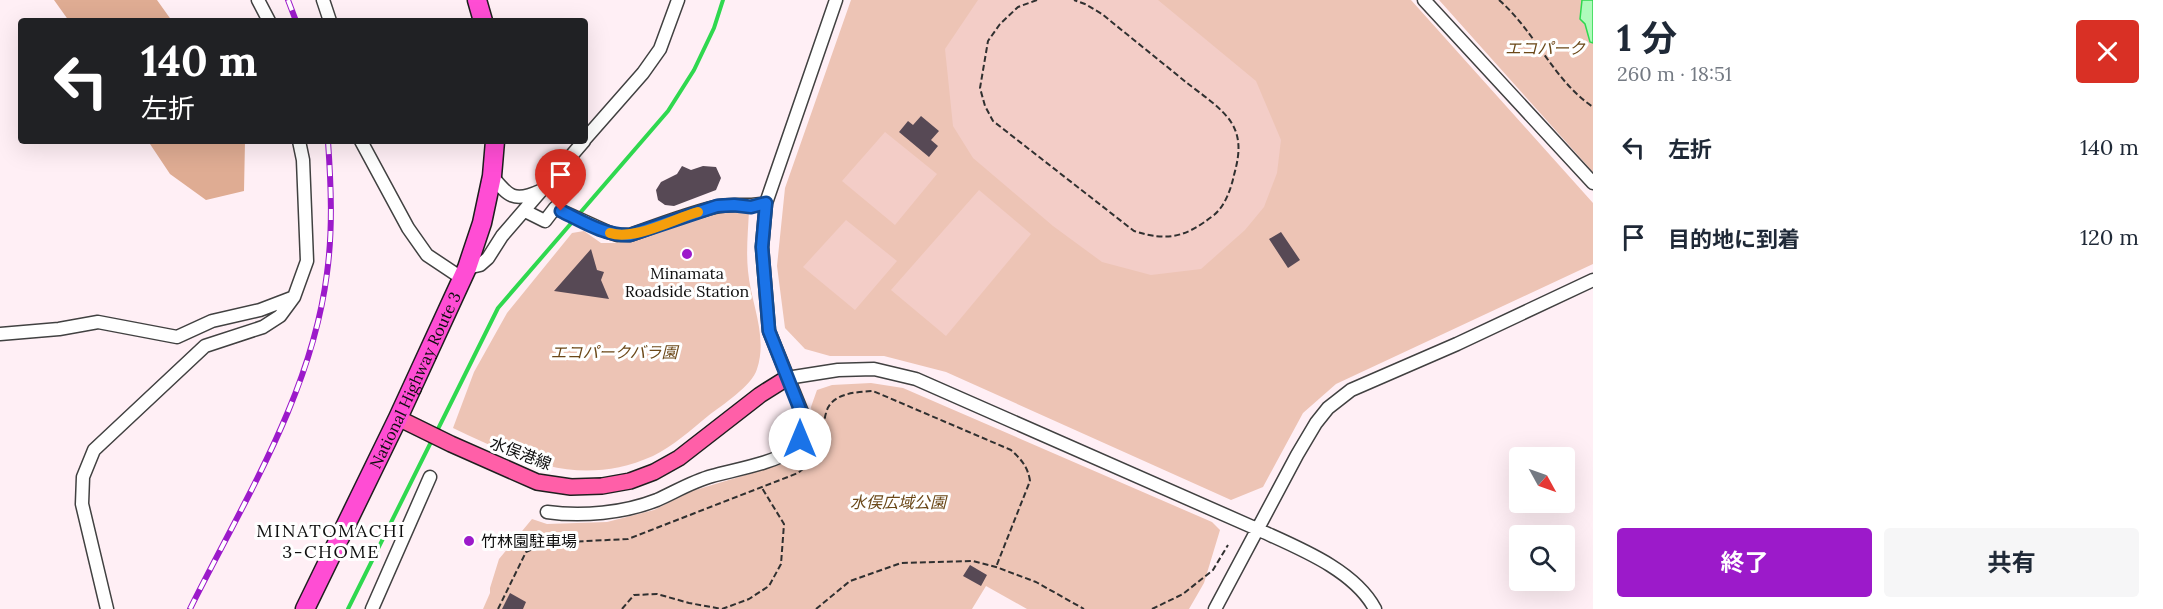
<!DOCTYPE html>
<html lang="ja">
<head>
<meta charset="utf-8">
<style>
  body { margin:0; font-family:Lora,"Noto Sans JP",serif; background:#f6f6f7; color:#1f2937; height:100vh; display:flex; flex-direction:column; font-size:22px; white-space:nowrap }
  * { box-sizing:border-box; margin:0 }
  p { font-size:20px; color:#747a83 }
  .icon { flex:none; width:33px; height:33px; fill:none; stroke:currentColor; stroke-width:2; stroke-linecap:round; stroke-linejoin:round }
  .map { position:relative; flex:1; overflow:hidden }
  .side { display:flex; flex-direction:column; background:#fff; width:570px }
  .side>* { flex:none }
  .top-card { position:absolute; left:18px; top:18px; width:570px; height:126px; border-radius:6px; box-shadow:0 6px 24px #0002; background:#202124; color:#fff; overflow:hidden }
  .needle { width:39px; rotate:130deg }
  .buttons { position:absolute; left:1509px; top:447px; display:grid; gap:12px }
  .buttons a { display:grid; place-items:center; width:66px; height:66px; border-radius:6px; background:#fff; box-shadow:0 6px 24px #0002; font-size:30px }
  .pin { position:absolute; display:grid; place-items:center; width:51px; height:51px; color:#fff; margin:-62px -26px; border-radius:50% 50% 50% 0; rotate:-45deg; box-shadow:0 0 6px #0007 }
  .pin .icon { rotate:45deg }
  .me { position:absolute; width:66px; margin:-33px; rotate:0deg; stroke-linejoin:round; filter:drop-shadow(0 0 4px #0008) }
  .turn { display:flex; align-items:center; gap:21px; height:126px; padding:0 24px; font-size:27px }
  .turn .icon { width:78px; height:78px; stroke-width:2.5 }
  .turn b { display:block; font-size:42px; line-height:51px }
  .round { display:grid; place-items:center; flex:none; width:63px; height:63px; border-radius:6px; background:#f6f6f7 }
  .overview { display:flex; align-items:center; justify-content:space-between; height:102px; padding:0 24px }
  h1 { font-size:36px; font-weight:700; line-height:45px }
  .cta { display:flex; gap:12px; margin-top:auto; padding:12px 24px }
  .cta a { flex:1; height:69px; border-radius:6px; background:#9c1aca; color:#fff; font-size:24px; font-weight:700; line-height:69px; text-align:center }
  .cta a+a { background:#f6f6f7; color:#1f2937 }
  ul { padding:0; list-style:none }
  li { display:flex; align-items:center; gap:18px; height:90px; padding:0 24px }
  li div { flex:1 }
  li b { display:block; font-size:22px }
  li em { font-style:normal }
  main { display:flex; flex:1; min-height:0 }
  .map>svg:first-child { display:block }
</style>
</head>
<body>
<main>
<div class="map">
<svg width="1593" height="609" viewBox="0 0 1593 609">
  <rect width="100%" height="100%" fill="#ffeff5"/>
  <path fill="#edc4b5" d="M851,0h560l182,203v61l-257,120 -33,29 -40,74 -32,13 -285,-128 -62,-16h-54l-25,-7 -20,-21 -8,-62 8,-78z
    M1439,0h154v172z
    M722,210l27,1c-1,20 -3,41 -1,60 3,33 20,65 9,98 -5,17 -35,36 -49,47 -17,14 -35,30 -55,40 -75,33 -132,4 -200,-28l21,-56 33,-59 65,-80 12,-2 17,12h28l30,-12z
    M871,383l32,5 309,134 8,8 -16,53 -15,26h-162l-41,-23 -14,23h-489l7,-16v-5l9,-29 33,-40 15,5 60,-2 47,-12 38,-19 97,-29 16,-13 9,-22 -3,-20 6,-17 15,-5z"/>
  <path fill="#dfac93" d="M54,0h103l15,21h-103z
    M148,141h97l-1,50 -38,9 -36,-26z"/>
  <path fill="#f3cdc7" d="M978,0h180l98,81 25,59 -4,33 -13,34 -19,23 -44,39 -50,6 -49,-13 -49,-36 -80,-68 -20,-32 -8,-77z
    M885,132l52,42 -42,51 -53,-44z
    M979,190l52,44 -85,102 -55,-46z
    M846,220l51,41 -42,49 -52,-43z"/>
  <path fill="#affbbb" stroke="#2fd84f" stroke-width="1.5" d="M1582,0h11v43l-3,-1 -5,-18 -5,-5z"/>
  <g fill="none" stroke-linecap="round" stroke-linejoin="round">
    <path stroke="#2fd84f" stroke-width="4" d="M437,431l61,-123 170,-197 26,-41 20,-42 9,-28
      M348,609l85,-171"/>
  </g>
  <path fill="#574955" d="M921,116l18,15 -8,9 7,6 -9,11 -30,-25 9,-11 5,4z
    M682,166l9,4 12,-4 13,1 5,11 -5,12 -42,16 -9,-1 -7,-5 -2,-10 5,-8 16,-8z
    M1281,232l19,28 -12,8 -19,-29z
    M591,249l6,21 7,2 -3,8 8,19 -55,-8z
    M970,565l17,10 -6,11 -18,-10z
    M510,593l16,9 -3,7h-21z"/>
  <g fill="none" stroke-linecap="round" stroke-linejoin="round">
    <defs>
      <path id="minor" d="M258,0l11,21
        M323,0l7,21
        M1424,0l169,183
        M585,139l58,-66 17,-24 18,-49
        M361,141l47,87 19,27 36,24
        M492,176c16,20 22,27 48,15
        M525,211l20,10 10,-13 53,24 9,3h13c28,-10 56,-21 85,-28 19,-5 32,1 51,-4
        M467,268l13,-3 8,-7 14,-22 82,-95
        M0,334l59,-5 39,-7 79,15 35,-16 48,-11 34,-13
        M787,378l51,-8 36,-1 42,10 341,150c39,18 97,40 118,80
        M547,512c35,5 77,1 110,-12 18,-8 36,-19 55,-24 21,-6 63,-13 79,-26 12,-11 13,-22 11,-38l-33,-81 -7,-84 4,-44 70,-203
        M107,609l-25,-105 1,-27 11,-27 111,-104 58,-19 17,-11 14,-19 13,-36 -4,-101 -4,-19
        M372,609l58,-132
        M1215,609l82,-154 19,-32 12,-15 23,-18 106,-46 136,-64"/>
      <path id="major" d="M398,418l53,26 86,38 34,5 31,-1 28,-5 24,-9 25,-14 81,-63 27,-17"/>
      <g id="highway">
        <path d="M477,0l6,21"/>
        <path id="s1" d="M305,609l93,-191 69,-150 15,-45 10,-47 3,-35"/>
      </g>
    </defs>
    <use href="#minor" stroke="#414141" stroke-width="15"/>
    <use href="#major" stroke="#1f1f1f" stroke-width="18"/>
    <use href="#highway" stroke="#1f1f1f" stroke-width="21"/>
    <path stroke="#303030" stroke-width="2" stroke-dasharray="6 3" stroke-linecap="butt" d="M1037,0l-19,7 -18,17 -12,17 -8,47 5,18 8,15 141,110c34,11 52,6 80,-16 11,-9 17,-26 20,-40 5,-18 8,-36 -3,-53 -9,-14 -31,-29 -44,-39 -28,-23 -57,-46 -85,-69l-17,-10 -11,-4
      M1499,0c36,31 54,80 94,107
      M498,609l28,-57 20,-9 82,-4 170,-66c11,-9 21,-18 26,-32 2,-9 -1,-19 2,-28 5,-20 30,-21 47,-22l138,59c10,9 17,17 19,31l-34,86
      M622,609l12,-14 23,-1 32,9 33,6 27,-10 20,-13 12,-22 3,-40 -22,-36
      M816,609l34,-28 51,-18 72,-2 23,6 40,15 48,27
      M1152,609l31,-15 30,-24 15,-25"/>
    <use href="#minor" stroke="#fff" stroke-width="12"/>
    <use href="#major" stroke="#ff5fa8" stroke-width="15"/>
    <use href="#highway" stroke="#ff4dd4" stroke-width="18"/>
    <defs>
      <path id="rail" d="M288,0l8,21
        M190,609c53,-107 122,-215 137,-336 6,-44 4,-88 1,-132"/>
    </defs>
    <use href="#rail" stroke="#9c1aca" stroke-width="6"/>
    <use href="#rail" stroke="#fff" stroke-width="4" stroke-dasharray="11" stroke-linecap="butt"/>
  </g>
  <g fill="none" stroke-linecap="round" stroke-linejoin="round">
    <defs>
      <path id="route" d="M561,211c22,11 45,25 69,24l87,-29 17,-1 17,2 15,-4 -4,44 7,84 32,81 3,14 -4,13"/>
    </defs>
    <use href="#route" stroke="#114b97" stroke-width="15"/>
    <use href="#route" stroke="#1a73e8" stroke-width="10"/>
    <path stroke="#f59e0b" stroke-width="10" d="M610,233c24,8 63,-14 88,-21"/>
  </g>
  <g fill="#9c1aca" stroke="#fff" stroke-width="2">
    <circle cx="687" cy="254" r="6"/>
    <circle cx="469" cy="541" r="6"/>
  </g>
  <g text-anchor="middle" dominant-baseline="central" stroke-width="6" stroke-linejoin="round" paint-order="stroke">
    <g font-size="16" font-style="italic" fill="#6b4818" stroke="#fff">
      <text x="1545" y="48">エコパーク</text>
      <text x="614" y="352">エコパークバラ園</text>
      <text x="898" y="502">水俣広域公園</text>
    </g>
    <g font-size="16" fill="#0e0e0e" stroke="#fff">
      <text x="687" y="273">Minamata<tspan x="687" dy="18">Roadside Station</tspan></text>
      <text x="481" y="541" text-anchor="start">竹林園駐車場</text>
    </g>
    <g font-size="16" fill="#0e0e0e" stroke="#fff">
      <text stroke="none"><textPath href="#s1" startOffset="254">National Highway Route 3</textPath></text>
      <text transform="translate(521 453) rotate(21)">水俣港線</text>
    </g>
    <g font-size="18" letter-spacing="1.5" fill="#0e0e0e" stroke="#fff">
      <text x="331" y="530">MINATOMACHI<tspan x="331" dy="21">3-CHOME</tspan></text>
    </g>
  </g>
</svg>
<div class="buttons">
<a><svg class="needle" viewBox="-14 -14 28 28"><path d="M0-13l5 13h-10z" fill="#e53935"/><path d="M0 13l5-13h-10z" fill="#747a83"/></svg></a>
<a><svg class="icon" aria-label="search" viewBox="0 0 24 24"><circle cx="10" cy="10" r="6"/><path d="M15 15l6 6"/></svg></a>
</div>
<div class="pin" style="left:561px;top:211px;background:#d93025"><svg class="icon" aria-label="arrive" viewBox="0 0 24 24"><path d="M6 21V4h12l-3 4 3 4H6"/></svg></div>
<svg class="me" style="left:800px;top:439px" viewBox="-20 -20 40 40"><circle r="19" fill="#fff"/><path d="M0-13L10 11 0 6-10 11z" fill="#1a73e8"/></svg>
<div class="top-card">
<div class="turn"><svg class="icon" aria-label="left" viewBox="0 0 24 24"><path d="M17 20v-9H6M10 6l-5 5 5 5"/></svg><div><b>140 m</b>左折</div></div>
</div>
</div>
<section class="side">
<div class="overview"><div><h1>1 分</h1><p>260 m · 18:51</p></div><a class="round" style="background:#d93025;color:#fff"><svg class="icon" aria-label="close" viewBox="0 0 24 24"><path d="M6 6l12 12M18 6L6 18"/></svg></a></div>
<ul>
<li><svg class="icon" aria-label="left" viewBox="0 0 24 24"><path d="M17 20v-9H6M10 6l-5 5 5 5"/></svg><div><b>左折</b></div><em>140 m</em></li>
<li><svg class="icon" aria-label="arrive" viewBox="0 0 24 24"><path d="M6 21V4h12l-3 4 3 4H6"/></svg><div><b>目的地に到着</b></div><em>120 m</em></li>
</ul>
<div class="cta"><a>終了</a><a>共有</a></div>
</section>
</main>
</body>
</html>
